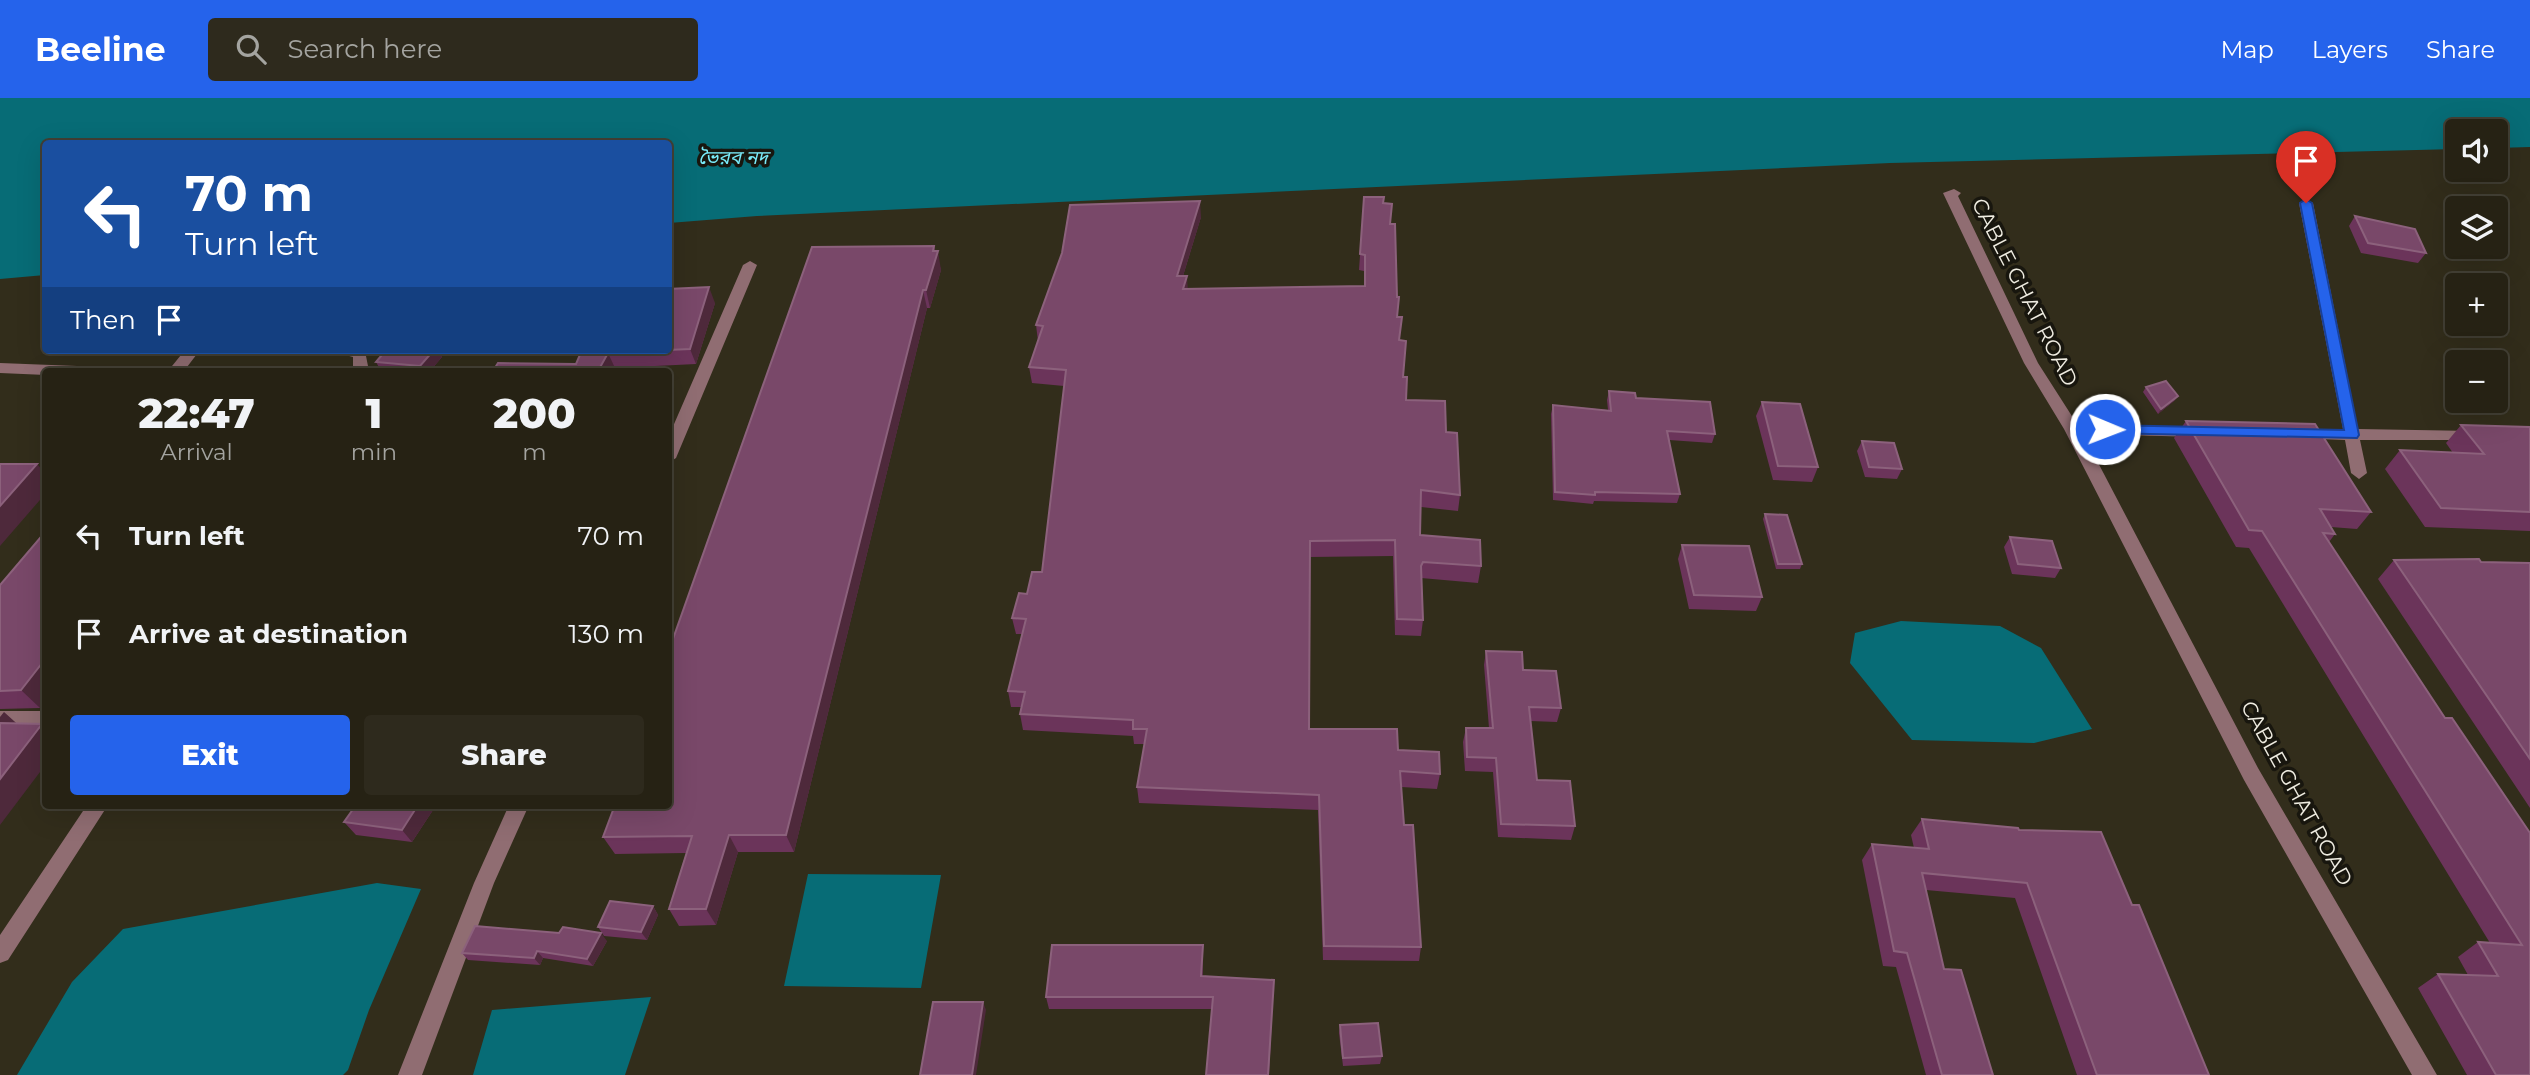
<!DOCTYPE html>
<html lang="en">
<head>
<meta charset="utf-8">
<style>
  body { margin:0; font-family:Montserrat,"Noto Sans Bengali",sans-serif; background:#2e2a1d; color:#f1f3f6; height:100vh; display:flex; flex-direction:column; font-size:26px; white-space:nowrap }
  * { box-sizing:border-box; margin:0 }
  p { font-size:23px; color:#a4a4a0 }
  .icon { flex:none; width:38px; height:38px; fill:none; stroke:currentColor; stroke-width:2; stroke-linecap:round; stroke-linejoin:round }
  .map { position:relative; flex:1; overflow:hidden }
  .sheet { position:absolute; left:42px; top:270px; width:630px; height:441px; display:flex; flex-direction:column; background:#262214; border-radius:7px; box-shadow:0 7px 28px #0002,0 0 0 2px #423f34 }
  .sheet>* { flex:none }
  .banner { position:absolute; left:42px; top:42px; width:630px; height:214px; border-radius:7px; box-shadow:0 7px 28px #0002,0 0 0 2px #423f34; background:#1a4fa0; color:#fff; overflow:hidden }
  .buttons { position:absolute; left:2445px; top:21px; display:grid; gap:14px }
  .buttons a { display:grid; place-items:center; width:63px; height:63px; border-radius:7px; background:#262214; box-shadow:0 7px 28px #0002,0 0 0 2px #423f34; font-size:35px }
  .pin { position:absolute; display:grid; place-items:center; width:60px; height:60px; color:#fff; margin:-72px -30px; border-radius:50% 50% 50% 0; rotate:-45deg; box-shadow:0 0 7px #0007 }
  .pin .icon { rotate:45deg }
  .me { position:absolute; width:77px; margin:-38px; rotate:91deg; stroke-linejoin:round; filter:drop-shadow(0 0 5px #0008) }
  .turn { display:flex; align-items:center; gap:24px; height:147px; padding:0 28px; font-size:32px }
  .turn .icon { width:91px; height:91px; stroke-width:2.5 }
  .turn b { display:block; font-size:49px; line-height:60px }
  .then { display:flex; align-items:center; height:66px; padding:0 28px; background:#0003; gap:14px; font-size:26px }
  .eta { display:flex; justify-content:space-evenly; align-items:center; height:119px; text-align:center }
  .eta b { font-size:42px; font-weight:800; line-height:49px }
  .button { display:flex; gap:14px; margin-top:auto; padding:14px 28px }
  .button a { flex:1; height:80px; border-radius:7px; background:#2563eb; color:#fff; font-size:28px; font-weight:800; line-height:80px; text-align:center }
  .button a+a { background:#2e2a1d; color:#f1f3f6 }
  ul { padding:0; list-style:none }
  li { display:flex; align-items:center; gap:21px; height:98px; padding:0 28px }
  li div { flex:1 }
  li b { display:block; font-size:26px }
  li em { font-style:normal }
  header { display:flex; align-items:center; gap:42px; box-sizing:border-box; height:98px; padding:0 35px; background:#2563eb; color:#fff }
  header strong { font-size:33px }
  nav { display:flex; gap:38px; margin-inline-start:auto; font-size:24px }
  .search { width:490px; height:63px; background:#2e2a1d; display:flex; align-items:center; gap:18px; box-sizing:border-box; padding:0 24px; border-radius:7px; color:#a4a4a0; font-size:26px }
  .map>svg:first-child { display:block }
</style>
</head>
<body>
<header>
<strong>Beeline</strong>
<div class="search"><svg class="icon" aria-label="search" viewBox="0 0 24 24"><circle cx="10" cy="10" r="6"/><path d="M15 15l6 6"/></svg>Search here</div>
<nav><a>Map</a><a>Layers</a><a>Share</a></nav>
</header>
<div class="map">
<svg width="2530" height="977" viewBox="0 0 2530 977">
  <rect width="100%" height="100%" fill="#322d1b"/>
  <path fill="#076c76" d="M0,0h2530v49l-34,1v-17h-39v18l-567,14 -1133,53 -88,7 -1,-79h-622l-1,131 -45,4z
    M1901,523l99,5 41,22 51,81 -58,14 -122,-3 -62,-77 5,-30z
    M808,776l133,1 -20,113 -137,-2z
    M377,785l44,6 -52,121 -21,60 -5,5h-326l55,-93 51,-53z
    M651,899l-26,78h-152l19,-65z"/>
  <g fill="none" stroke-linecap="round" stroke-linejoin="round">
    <path fill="#906d72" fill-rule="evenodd" d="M1954,91l7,4 -3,3 80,167 39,61 124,3 8,5 -8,5 -118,-3 175,334 179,307h-25l-168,-295 -180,-351 -40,-66 -81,-170z
      M2306,101l7,4 45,226 116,2 8,5 -2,4h-120l7,33 -8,6 -8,-6 -6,-33 -52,-2 -2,-4 2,-4 6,-1h44l-44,-226z
      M750,163l7,4 -81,193 -8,5v-25l75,-173z
      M185,252h15l-16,21h-16z
      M336,252l29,1 4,20h-16v-14l-15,-4z
      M0,265l77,3 8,5h-39v4l-46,-2z
      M0,613h46v16h-46z
      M87,707h21l-100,155 -8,3v-28z
      M509,707h20l-35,78 -72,192h-24l76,-192z"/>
  </g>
  <path fill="#6b345a" d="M1364,99l19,6 7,21 7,93 6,60 3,23 40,32 14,63 -2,16 -37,-4 -1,28 61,31 -3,17 -57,-5 2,42 -2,16 -26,-1 -2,-79 -83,1 -1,172 89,21 42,24 -3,15 -36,-2 3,38 17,122 -2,14 -96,-1 -5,-150 -179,-7 -2,-16 8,-43h-11l-1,-8 -110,-6 -3,-16 1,-7h-10l-3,-16 14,-57h-6l-4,-16 15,-24 15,-22 22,-186 -32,-3 -3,-16 9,-26 -2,-16 165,-108 -18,59h4v13l177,-3v-15l-5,-1z
    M2355,118l71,37 -8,10 -57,-10 -12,-27z
    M934,148l7,24 -11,38h-3l-133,544h-56l-22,73 -37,1 -10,-17 17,-56 -71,1 -12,-17z
    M715,205l-19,61 -81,4 -39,-4z
    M386,252h52l4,7 -12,14h-49l-5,-9z
    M2146,289l32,9 -4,5 -16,13 -15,-22z
    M1609,293l27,7 79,36 -3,9 -43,-3 11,54 -3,9 -83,-2 -1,3 -40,-4 -2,-86 2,-9 55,5 -1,-10z
    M1762,304l56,65 -6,15 -39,-2 -17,-64z
    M2186,323l185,91 -14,17 -26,-2 4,7 -6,8 116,176 85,115v242h-63l-49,-87 20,-14 30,1 -10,-18 20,-15 12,1 -241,-395 -13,-1 -62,-109z
    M2461,327l69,2v104l-105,-4 -40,-58 15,-19 53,3 -7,-10z
    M1862,343l40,28 -5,10 -32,-2 -8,-26z
    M1765,416l37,50 -2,5h-24l-13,-50z
    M46,433v171l-6,6 -40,1v-124z
    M2010,439l51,31 -6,10 -43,-4 -8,-27z
    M1682,447l80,52 -6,14 -67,-2 -11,-50z
    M2394,462l136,3v245l-152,-229z
    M1486,553l37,19 38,38 -4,14 -27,-1 7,59 38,46 -4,14 -73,-3 -5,-65 -28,-1 -2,-29 3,-14h23l-5,-63z
    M356,707h121l-2,4 -40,-2 -23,35 -56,-7 -12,-13z
    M1922,721l97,11 113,75 77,170h-132l-62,-177 -89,-8 18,79 49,106h-67l-30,-108 -13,-1 -21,-106 10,-16 42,4 -3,-13z
    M653,808l5,9 -11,25 -43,-4 -6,-9z
    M607,843l-14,25 -50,-8 -3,7 -72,-5 -6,-7z
    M1203,847v31l71,4 -5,95h-63l6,-66h-163l-3,-12z
    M1340,927l42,31 -2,8 -37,2 -4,-33z"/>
  <path fill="#4e293b" d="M1200,103l1,16 -23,75 -1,-16z
    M934,148l2,10 2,-5 3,19 -11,38 -4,-18z
    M668,149l4,9 -4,6z
    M1187,178l1,16 -5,-3z
    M709,189l6,16 -19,61 -6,-15z
    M923,192l4,18 -133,544 -8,-17z
    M434,252h4l4,7 -12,14h-8l-2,-5z
    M608,255l7,15 -2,3h-15z
    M2178,298l-4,5 -16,13 3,-5z
    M37,366l9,10v19l-46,53v-40z
    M46,560v44l-6,6 -19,-18z
    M4,614l20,18 -24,-3v-10z
    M42,626l4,3v37l-46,61v-46z
    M418,707h15l2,2 -23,35 -10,-12z
    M729,737l9,17 -22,73 -10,-16z
    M653,808l5,9 -11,25 -6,-8z
    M601,835l6,8 -14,25 -6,-7z
    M1203,847v13l-1,30 -1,-12z
    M537,853l6,7 -3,7 -6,-7z
    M983,904l3,8 -10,65h-4z"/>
  <path fill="#794869" stroke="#8c617c" stroke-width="2" d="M1364,99h20l-1,6 9,1 -2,20h5l2,73h2l-2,20h5l-3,23 7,1 -3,36h4l-1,23 39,1 1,31 11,1 3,62 -39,-5 -1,45 60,5 1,26 -58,-4 -2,4 2,54 -26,-1 -2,-79 -85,1 -1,188h88l1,21 41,2 1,22 -40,-3 4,54h9l8,122 -97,-1 -5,-151 -182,-8 10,-58h-14v-9l-113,-6 5,-22 -17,-1 18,-72 -14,-1 7,-25 8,1 5,-22h10l24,-202 -37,-3 14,-41 -7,-1 26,-72 8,-48 130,-4 -23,75h10l-4,13 182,-3v-31l-5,-1z
    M2355,118l60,13 11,24 -58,-10z
    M934,148l-1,5h5l-12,39h-3l-137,545h-57l-23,74h-37l23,-73 -89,1 12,-32h53v-152l144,-406z
    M709,189l-19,62 -22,1v-61z
    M386,252h48l-14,16 -44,-4z
    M582,252h81l-55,3 -10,18h-105l5,-8 78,1z
    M2166,283l12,15 -17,13 -15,-22z
    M1609,293l26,2 1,5 74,4 5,32 -48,-3 13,63 -85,-2v3l-40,-3 -2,-87 58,6z
    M1762,304l38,2 18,63 -40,-1z
    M2186,323l129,3 56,88 -51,-3 15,25 -12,-1 122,185h7l78,115v242h-34l-58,-101 60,2 -20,-34 44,3 -260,-414 -13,-1z
    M2461,327l69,2v85l-89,-4 -41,-58 84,4z
    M1862,343l32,2 8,26 -33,-2z
    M0,366h37l-37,42z
    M1765,416l22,1 15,49h-24z
    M46,433v127l-25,32 -21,1v-106z
    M2010,439l42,4 9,27 -43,-4z
    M1682,447l67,1 13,51 -68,-2z
    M2479,461l2,3 49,1v196l-136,-199z
    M1486,553l36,1 1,18 33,1 5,37 -32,-1 8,73 33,1 5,45 -74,-2 -5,-66 -29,-1 -1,-29h27z
    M0,625l42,1 -42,55z
    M356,707h62l-16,25 -58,-8z
    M1922,721l96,9 1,2 82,2 31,73h7l70,170h-112l-70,-192 -105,-10 22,96 17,1 32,105h-51l-35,-122 -13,-2 -22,-107 57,5z
    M610,803l43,5 -12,26 -43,-5z
    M475,828l84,7 4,-6 38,6 -14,26 -50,-8 -3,7 -72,-5z
    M1052,847h151l-2,31 73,4 -6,95h-62l7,-78h-167z
    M933,904h50l-11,73h-52z
    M1378,925l4,33 -39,2 -3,-33z"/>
  <path fill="#2563eb" stroke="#184099" stroke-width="2" d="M2306,101l6,4 47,232 -2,3 -257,-5 -2,-4 7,-4 239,5 -44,-227z"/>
  <g text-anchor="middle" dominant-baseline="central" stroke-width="7" stroke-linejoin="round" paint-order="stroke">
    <g font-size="19" font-style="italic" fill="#7aecfa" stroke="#18160e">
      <text x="733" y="59">ভৈরব নদ</text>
    </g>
    <g font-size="21" fill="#efece1" stroke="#18160e">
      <text transform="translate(2025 194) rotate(63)">CABLE GHAT ROAD</text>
      <text transform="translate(2297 695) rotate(61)">CABLE GHAT ROAD</text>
    </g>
  </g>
</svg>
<div class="buttons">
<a><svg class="icon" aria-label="sound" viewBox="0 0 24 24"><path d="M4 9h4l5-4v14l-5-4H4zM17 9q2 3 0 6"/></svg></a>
<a><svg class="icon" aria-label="layers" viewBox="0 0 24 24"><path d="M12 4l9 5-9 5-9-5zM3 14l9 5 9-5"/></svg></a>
<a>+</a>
<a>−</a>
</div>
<div class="pin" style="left:2306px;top:105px;background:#d93025"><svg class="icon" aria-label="arrive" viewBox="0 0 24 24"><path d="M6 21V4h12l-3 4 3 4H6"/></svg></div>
<svg class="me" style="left:2105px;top:331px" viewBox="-20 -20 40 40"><circle r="17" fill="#2563eb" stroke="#fff" stroke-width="3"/><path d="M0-11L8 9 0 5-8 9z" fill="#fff"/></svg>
<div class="banner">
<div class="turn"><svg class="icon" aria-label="left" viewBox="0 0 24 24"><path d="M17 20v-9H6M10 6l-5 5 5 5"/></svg><div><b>70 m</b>Turn left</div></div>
<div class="then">Then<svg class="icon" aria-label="arrive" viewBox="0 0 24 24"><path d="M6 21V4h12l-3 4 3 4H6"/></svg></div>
</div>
<section class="sheet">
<div class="eta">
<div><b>22:47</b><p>Arrival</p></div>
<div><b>1</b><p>min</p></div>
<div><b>200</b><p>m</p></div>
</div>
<ul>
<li><svg class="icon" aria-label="left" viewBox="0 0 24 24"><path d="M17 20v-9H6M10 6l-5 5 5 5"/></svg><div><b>Turn left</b></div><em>70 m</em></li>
<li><svg class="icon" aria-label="arrive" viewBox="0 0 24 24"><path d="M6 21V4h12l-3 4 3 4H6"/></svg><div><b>Arrive at destination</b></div><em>130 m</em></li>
</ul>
<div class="button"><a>Exit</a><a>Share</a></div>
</section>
</div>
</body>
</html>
